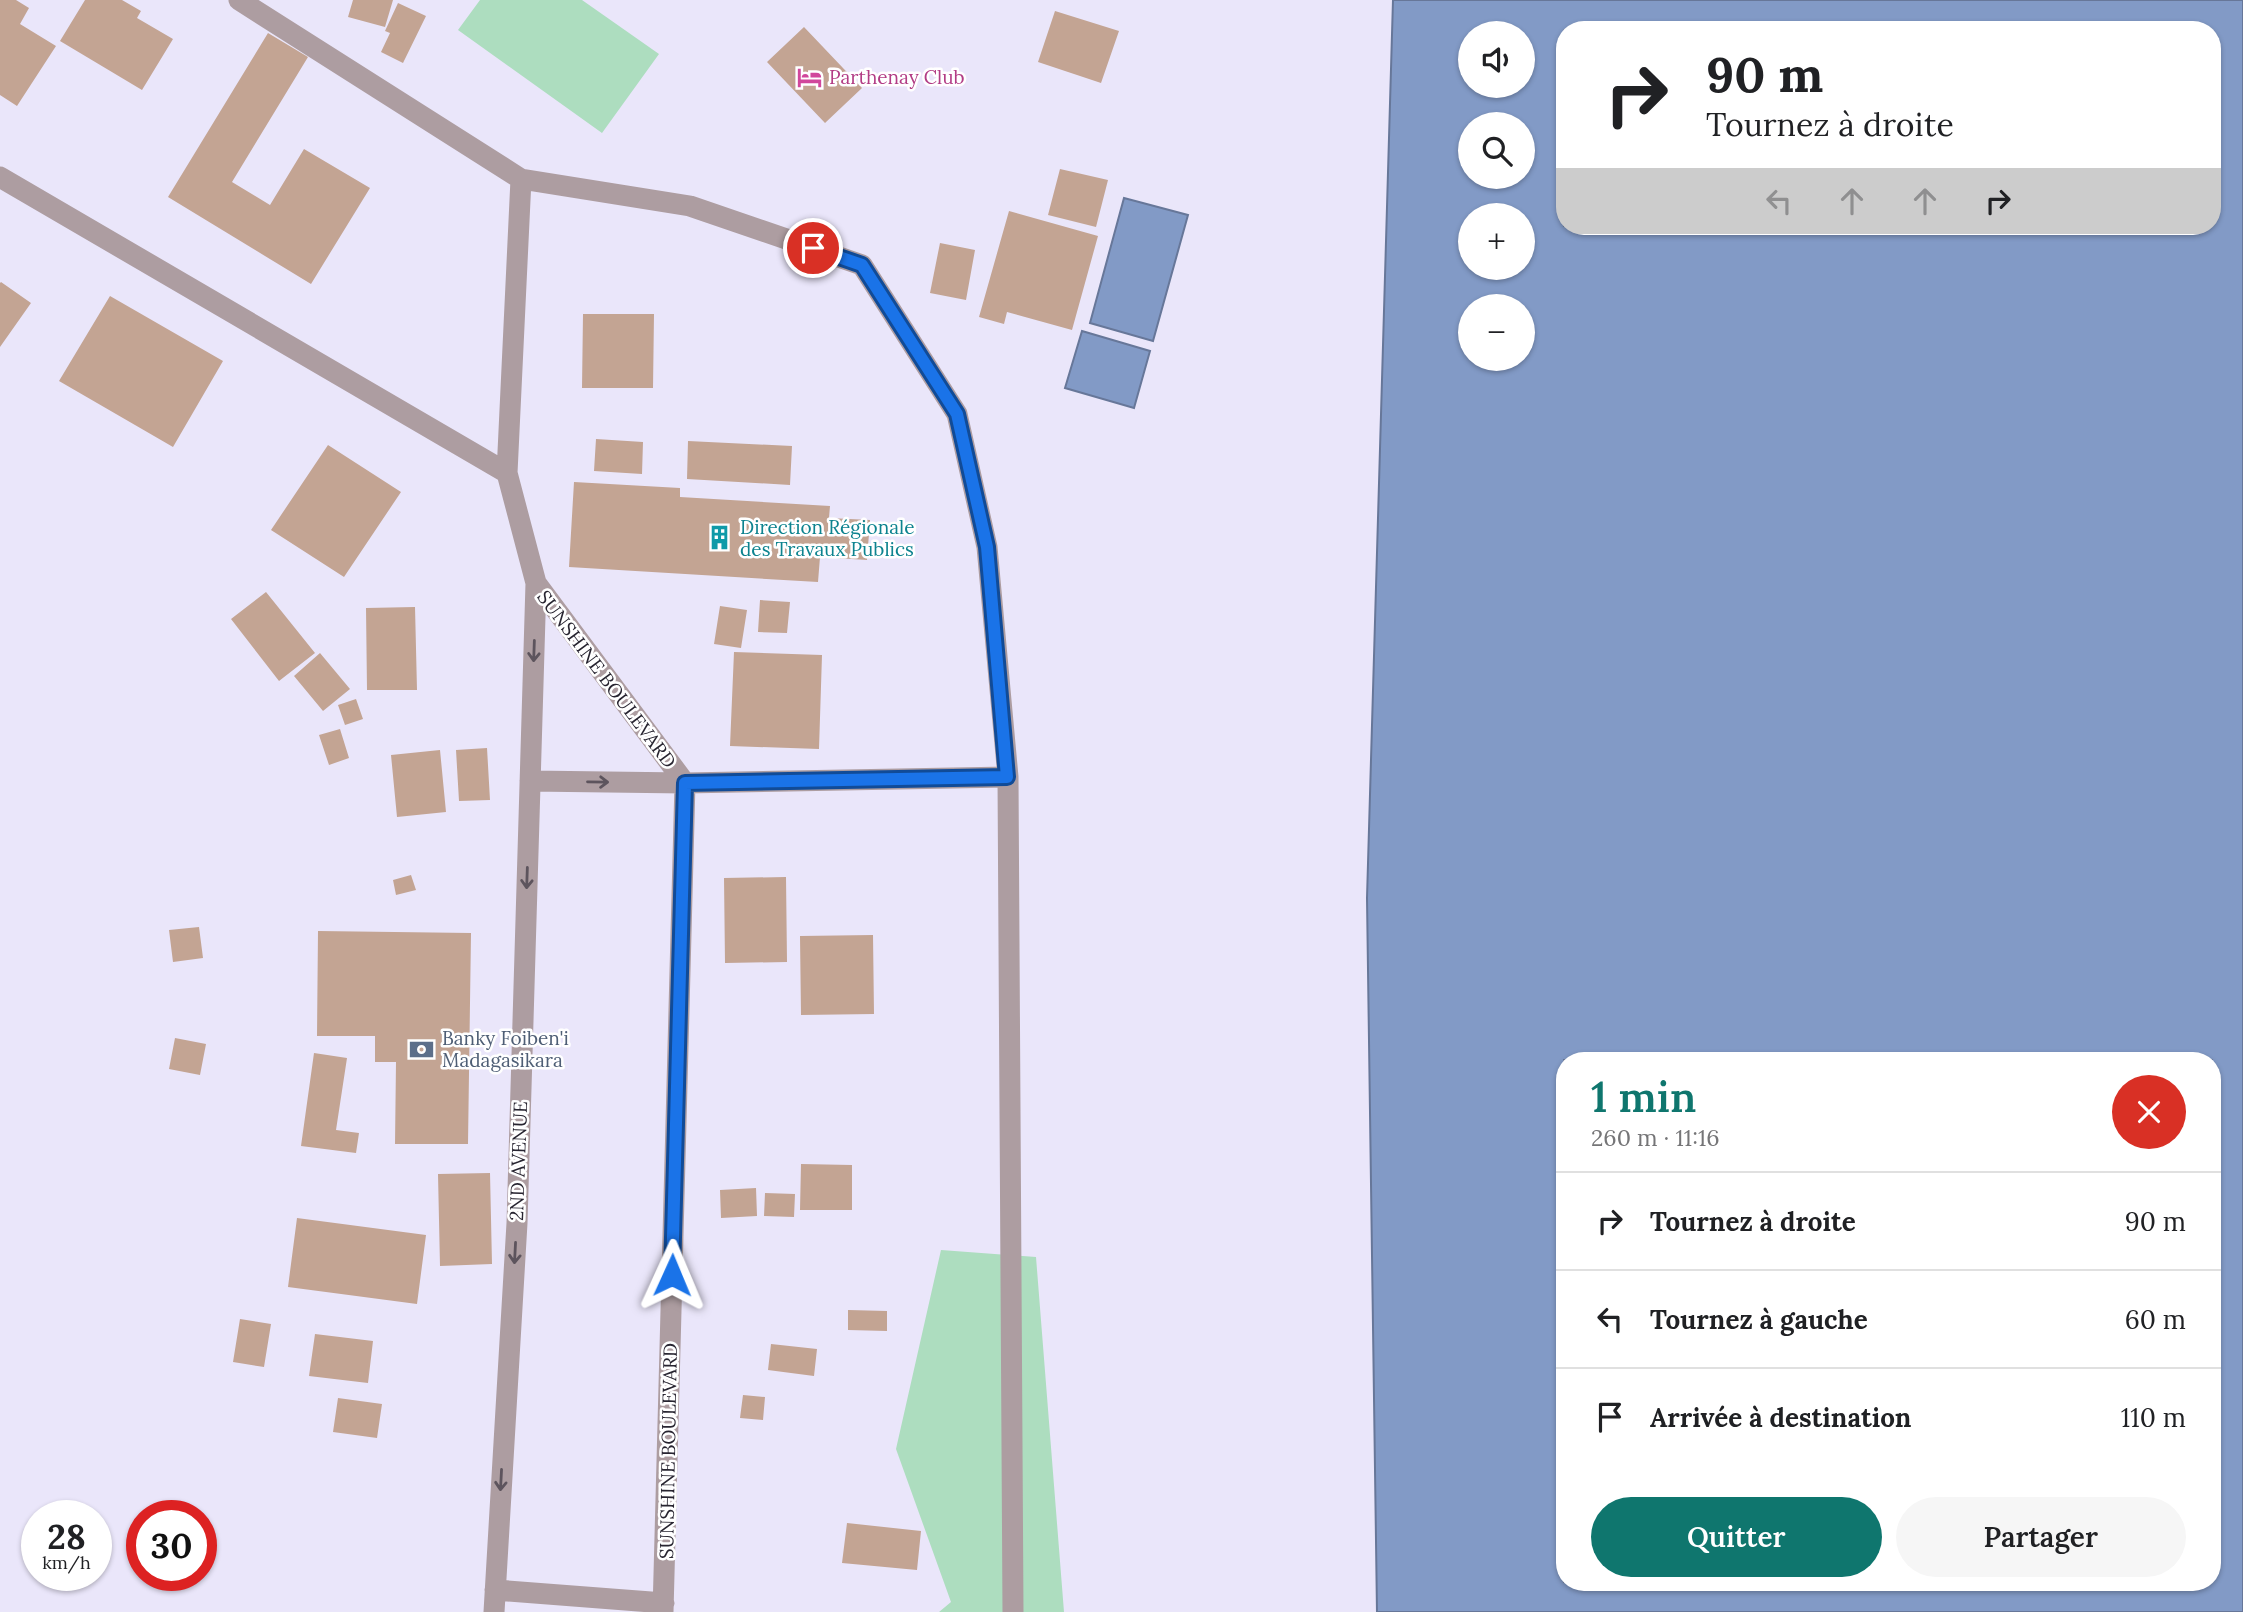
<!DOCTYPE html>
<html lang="fr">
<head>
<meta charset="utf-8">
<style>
  body { margin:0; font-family:Lora,serif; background:#f6f6f6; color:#202124; height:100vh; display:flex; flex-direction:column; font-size:26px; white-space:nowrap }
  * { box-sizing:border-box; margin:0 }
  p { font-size:23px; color:#757577 }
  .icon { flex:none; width:38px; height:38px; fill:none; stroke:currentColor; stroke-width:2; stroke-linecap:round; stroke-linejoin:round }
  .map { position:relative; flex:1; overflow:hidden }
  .details { position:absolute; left:1556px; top:1052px; width:665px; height:539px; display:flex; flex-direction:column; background:#fff; border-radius:28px; box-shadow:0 2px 5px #0004 }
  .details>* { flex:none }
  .top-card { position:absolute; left:1556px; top:21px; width:665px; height:214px; border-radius:28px; box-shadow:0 2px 5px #0004; background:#fff; color:#202124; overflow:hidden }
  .fabs { position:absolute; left:1458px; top:21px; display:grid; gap:14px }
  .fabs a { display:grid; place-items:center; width:77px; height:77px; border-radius:50%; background:#fff; box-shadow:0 2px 5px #0004; font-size:35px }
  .speed { position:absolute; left:21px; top:1500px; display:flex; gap:14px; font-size:35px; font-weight:700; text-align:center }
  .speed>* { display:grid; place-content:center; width:91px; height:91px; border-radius:50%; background:#fff; box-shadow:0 2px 5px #0004; line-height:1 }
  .speed small { font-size:18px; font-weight:400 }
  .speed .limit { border:10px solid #d22; background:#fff; color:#111 }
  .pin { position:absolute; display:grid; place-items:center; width:60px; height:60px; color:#fff; margin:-30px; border:4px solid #fff; border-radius:50%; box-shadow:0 2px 7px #0007 }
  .me { position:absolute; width:77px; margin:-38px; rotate:1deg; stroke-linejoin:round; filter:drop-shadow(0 0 5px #0008) }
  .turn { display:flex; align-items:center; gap:24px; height:147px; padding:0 35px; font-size:32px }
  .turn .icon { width:91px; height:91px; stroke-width:2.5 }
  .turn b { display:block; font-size:49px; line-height:60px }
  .lanes { display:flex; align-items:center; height:66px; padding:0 35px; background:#0003; justify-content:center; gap:35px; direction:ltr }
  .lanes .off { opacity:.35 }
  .round { display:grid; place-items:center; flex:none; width:74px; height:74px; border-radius:37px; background:#f6f6f6 }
  .head { display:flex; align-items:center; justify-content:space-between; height:119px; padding:0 35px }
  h1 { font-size:42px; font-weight:600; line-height:52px; color:#0f766e }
  .action { display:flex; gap:14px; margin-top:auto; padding:14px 35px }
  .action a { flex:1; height:80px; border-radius:42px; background:#0f766e; color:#fff; font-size:28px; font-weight:600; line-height:80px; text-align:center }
  .action a+a { background:#f6f6f6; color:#202124 }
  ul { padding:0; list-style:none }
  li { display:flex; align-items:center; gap:21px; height:98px; padding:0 35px; border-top:2px solid #e0e0e0 }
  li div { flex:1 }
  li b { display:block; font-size:26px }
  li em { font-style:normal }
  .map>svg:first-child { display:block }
</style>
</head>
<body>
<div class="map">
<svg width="2243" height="1612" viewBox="0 0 2243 1612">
  <rect width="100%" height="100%" fill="#eae6fa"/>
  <path fill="#adddbf" d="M480,0h102l77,54 -57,79 -144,-103z
    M941,1250l95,7 28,355h-125l12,-10 -55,-153z"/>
  <path fill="#829ac6" stroke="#677799" stroke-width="2" fill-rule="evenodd" d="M1393,0h850v1612h-866l-10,-714zM1564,30h648v196h-648zM1470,33h52v53h-52zM1470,124h52v53h-52zM1470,215h52v53h-52zM1470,306h52v53h-52zM1564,1060h648v522h-648z
    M1124,198l64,17 -35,126 -63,-18z
    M1082,331l68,20 -16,57 -69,-20z"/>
  <path fill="#c3a493" d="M0,0h16l13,8 -9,16 36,22 -39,60 -17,-11z
    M85,0h37l19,11 -4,7 36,21 -31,51 -82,-49z
    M353,0h40l-8,27 -37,-10z
    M398,3l28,13 -23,47 -22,-11 9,-19 -5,-2z
    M1055,11l64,20 -18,52 -63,-21z
    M804,27l58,61 -37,35 -58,-61z
    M268,33l40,24 -76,125 38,23 34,-56 66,39 -59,96 -143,-87z
    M1060,169l48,11 -12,47 -48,-12z
    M1009,211l89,25 -26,94 -65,-18 -3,12 -25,-7z
    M940,243l35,7 -9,50 -36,-7z
    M1,282l30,21 -31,44v-64z
    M110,296l113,65 -50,86 -114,-66z
    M583,314h71l-1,74h-71z
    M596,439l47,3 -1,32 -48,-3z
    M688,441l104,5 -2,39 -103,-6z
    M328,445l73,47 -57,85 -73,-47z
    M574,482l106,6v9l150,9 -1,12 41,2 -3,40 -47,-3 -2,25 -249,-15z
    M266,592l49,61 -36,28 -48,-62z
    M760,600l30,2 -3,31 -29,-1z
    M720,606l27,4 -6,38 -27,-4z
    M415,607l2,83h-50l-1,-82z
    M734,652l88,3 -3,94 -89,-3z
    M320,653l30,36 -27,22 -29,-35z
    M356,699l7,20 -18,6 -7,-20z
    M340,729l9,29 -20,7 -10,-30z
    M487,748l3,52 -31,1 -3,-51z
    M440,750l6,62 -49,5 -6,-62z
    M411,875l5,15 -20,5 -3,-15z
    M786,877l1,85 -62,1 -1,-85z
    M199,927l4,31 -30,4 -4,-32z
    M318,931l153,2 -3,211h-73l1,-82h-21v-26h-58z
    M873,935l1,79 -73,1 -1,-79z
    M175,1038l31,6 -6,31 -31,-6z
    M314,1053l33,5 -11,72 23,3 -3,20 -55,-7z
    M801,1164l51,1v45h-52z
    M490,1173l2,91 -52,2 -2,-92z
    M756,1188l1,28 -36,2 -1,-28z
    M765,1193l30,1 -1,23 -30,-1z
    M297,1218l129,17 -9,69 -129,-17z
    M848,1310l39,1v20l-39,-1z
    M240,1319l31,5 -7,43 -31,-5z
    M315,1334l58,7 -5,42 -59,-7z
    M771,1344l46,5 -3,27 -46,-6z
    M743,1395l22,2 -2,23 -23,-2z
    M338,1398l44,6 -5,34 -44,-6z
    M847,1523l74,8 -4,39 -75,-7z"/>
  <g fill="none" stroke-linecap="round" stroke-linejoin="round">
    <path stroke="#ad9da1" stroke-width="21" d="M239,0l282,179 -14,294
      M0,177l507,296 29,110 -19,640 -23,389
      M521,179l169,27 172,59 95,149 30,133 21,230 -323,6 -155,-2
      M536,583l149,200 -22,829
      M1008,777l5,835
      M495,1590l169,13"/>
  </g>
  <defs><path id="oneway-shaft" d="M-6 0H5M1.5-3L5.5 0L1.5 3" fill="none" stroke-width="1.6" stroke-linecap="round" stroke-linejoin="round" transform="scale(1.75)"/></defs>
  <g stroke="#5d545d">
    <use href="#oneway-shaft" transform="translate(534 651) rotate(92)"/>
    <use href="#oneway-shaft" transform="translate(598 782) rotate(1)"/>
    <use href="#oneway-shaft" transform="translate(527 878) rotate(92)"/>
    <use href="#oneway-shaft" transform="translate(515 1253) rotate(93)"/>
    <use href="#oneway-shaft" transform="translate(501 1480) rotate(93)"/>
  </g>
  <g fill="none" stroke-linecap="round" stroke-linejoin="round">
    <defs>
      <path id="route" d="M672,1275l13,-492 322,-6 -20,-230 -30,-133 -95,-149 -49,-17"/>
    </defs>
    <use href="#route" stroke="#114b97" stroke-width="18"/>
    <use href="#route" stroke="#1a73e8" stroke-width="12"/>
  </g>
  <defs>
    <symbol id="hotel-bare" viewBox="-9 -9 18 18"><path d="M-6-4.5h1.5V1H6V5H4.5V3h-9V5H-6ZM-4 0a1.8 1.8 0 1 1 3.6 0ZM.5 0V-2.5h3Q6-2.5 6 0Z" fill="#d1479c" stroke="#fff" stroke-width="2.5" paint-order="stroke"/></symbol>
    <symbol id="building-bare" viewBox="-9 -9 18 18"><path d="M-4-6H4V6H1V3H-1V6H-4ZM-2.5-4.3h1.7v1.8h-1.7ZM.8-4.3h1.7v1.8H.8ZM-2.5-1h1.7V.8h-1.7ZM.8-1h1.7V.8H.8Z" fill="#0f9aa8" stroke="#fff" stroke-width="2.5" paint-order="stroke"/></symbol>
    <symbol id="bank-bare" viewBox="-9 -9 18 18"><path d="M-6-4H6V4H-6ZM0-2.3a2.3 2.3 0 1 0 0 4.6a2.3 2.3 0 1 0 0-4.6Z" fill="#5c6f8a" stroke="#fff" stroke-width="2.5" paint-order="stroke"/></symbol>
  </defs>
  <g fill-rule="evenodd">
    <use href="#hotel-bare" x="792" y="60" width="35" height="35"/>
    <use href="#building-bare" x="702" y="520" width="35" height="35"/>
    <use href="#bank-bare" x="404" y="1032" width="35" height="35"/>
  </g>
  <g text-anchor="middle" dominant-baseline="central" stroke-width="5" stroke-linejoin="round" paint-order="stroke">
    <g font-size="19" fill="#b23c85" stroke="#fff" text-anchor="start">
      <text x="829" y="77">Parthenay Club</text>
    </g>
    <g font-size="19" fill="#0d838f" stroke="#fff" text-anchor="start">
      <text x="740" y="527">Direction Régionale<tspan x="740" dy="22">des Travaux Publics</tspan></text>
    </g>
    <g font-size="19" fill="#272430" stroke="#fff">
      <text transform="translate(607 679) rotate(53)">SUNSHINE BOULEVARD</text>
      <text transform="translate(518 1161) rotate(-88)">2ND AVENUE</text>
      <text transform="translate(668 1451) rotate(-89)">SUNSHINE BOULEVARD</text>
    </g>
    <g font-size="19" fill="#4e5e75" stroke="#fff" text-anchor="start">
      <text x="442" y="1038">Banky Foiben'i<tspan x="442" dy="22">Madagasikara</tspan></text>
    </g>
  </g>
</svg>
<div class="fabs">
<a><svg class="icon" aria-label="sound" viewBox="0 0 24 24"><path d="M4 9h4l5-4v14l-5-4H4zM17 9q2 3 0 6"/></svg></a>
<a><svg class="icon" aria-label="search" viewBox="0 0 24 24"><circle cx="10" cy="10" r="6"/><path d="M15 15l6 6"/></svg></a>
<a>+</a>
<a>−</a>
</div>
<div class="speed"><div>28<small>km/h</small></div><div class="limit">30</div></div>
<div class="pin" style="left:813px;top:248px;background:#d93025"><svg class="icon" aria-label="arrive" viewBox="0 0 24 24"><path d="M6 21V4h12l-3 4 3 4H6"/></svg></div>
<svg class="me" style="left:672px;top:1275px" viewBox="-20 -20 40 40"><path d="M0-17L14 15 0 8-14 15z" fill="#1a73e8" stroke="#fff" stroke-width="4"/></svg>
<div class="top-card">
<div class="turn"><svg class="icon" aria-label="right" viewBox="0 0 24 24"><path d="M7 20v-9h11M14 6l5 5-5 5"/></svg><div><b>90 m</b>Tournez à droite</div></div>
<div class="lanes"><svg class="icon off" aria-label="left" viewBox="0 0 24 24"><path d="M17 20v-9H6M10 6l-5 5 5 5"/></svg><svg class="icon off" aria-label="ahead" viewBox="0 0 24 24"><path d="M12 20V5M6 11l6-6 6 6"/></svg><svg class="icon off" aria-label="ahead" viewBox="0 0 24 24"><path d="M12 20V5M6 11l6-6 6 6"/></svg><svg class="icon" aria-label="right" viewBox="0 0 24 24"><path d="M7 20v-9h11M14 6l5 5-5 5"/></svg></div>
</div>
<section class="details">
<div class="head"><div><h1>1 min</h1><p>260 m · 11:16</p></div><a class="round" style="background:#d93025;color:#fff"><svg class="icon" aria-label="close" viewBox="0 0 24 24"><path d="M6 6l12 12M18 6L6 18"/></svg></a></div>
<ul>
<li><svg class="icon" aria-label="right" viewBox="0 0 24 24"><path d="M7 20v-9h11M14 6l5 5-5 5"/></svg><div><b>Tournez à droite</b></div><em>90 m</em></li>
<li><svg class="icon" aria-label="left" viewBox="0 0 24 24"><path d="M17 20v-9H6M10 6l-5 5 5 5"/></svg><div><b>Tournez à gauche</b></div><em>60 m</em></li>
<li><svg class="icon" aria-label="arrive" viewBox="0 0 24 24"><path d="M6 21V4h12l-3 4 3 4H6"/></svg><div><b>Arrivée à destination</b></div><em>110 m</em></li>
</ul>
<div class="action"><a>Quitter</a><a>Partager</a></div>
</section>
</div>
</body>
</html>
